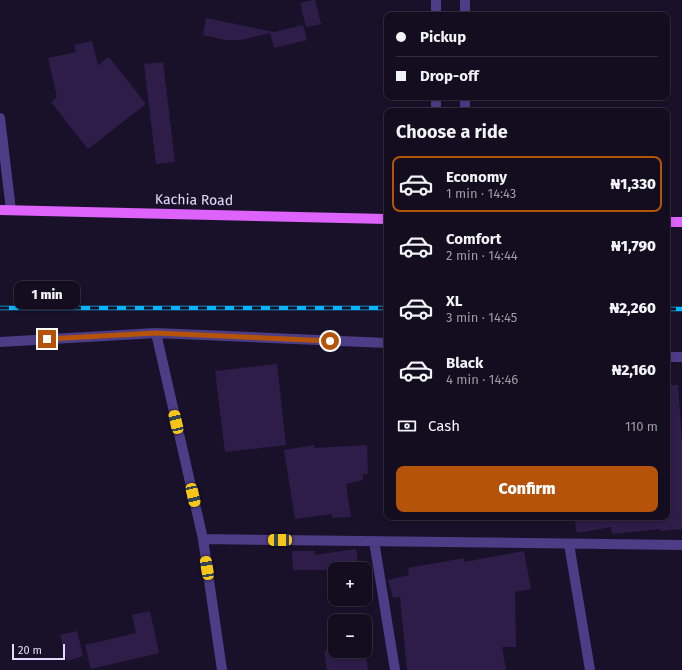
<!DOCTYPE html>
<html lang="en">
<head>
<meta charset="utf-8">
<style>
	:root { --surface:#130d1f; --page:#201b2c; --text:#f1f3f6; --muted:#9d9ca4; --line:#322d3d; --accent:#b45309 }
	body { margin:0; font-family:"Fira Sans",sans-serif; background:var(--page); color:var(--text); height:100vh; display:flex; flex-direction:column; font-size:15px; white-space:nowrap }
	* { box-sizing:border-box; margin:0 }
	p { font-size:13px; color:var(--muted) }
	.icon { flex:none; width:22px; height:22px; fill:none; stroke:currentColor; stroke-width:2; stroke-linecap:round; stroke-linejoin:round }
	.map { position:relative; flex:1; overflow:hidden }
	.panel { position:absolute; left:384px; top:108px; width:286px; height:412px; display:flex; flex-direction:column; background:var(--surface); border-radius:8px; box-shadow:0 2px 6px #0003,0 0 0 1px var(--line) }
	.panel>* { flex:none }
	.banner { position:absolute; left:384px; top:12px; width:286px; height:88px; border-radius:8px; box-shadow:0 2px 6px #0003,0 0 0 1px var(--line); display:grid; align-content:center; height:88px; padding:0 12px; background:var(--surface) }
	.tools { position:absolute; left:328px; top:562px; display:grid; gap:8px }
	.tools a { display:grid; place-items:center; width:44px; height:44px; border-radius:8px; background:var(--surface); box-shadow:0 2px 6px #0003,0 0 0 1px var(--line); font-size:20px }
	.scale { position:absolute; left:12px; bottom:10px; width:53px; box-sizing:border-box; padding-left:4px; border:2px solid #e4d9fe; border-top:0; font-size:11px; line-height:14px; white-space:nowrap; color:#e4d9fe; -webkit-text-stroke:3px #191129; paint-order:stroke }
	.end { position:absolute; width:18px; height:18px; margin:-9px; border:5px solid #b45309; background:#fff; box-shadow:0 0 0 2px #fff }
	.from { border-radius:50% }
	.bubble { position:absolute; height:28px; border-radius:8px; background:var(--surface); box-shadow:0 2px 6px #0003,0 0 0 1px var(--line); font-size:13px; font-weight:800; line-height:28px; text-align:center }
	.car { position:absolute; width:12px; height:24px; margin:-12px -6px; border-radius:5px; box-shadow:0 0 3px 1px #0007; background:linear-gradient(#f5c518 24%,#345 0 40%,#f5c518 0 76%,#345 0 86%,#f5c518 0) }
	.banner b { display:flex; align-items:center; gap:14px; height:38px; font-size:15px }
	.banner b+b { border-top:1px solid var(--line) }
	.banner i { width:10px; height:10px; background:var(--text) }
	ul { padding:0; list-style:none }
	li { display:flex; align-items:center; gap:12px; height:56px; margin:0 8px 6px; padding:0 4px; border:2px solid transparent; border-radius:8px }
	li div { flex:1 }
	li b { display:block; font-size:15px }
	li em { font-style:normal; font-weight:800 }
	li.selected { border-color:var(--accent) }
	li>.icon { width:36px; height:36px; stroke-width:1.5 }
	h2 { padding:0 12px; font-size:18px; line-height:48px }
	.pay { display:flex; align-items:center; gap:10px; height:44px; padding:0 12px; font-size:15px }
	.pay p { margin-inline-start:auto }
	.button { display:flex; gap:8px; margin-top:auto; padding:8px 12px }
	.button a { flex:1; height:46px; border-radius:8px; background:var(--accent); color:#fff; font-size:16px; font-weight:800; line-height:46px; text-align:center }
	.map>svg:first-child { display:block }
	.building { fill:#2e1d49 }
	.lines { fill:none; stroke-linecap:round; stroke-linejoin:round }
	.minor { stroke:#4d3d87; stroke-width:10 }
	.major { stroke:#de62fc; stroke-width:10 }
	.rail-casing { stroke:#08b7fb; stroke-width:4.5 }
	.rail { stroke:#191129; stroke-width:3; stroke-dasharray:9; stroke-linecap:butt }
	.route { stroke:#b45309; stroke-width:5 }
	.labels { text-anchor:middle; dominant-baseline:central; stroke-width:3; stroke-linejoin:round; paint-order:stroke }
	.street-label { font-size:14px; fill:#e4d9fe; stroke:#191129 }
</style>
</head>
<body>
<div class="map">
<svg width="682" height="670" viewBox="0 0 682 670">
	<rect width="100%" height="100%" fill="#191129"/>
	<path class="building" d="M 313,0 L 315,0 L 321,24 L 306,27 L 300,3 Z
		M 206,18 L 274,32 L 303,25 L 307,40 L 274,48 L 270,33 L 241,40 L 225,40 L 203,35 Z
		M 92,41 L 98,65 L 109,57 L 146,104 L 88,149 L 51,102 L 57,97 L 48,58 L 76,52 L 74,45 Z
		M 163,62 L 175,162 L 156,164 L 144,64 Z
		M 277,364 L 286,445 L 225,452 L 215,371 Z
		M 667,385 L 678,385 L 682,440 L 682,529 L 660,531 L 660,529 L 612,534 L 611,527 L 577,533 L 574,517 L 667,517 Z
		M 314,445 L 314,448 L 367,445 L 368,474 L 363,474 L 363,480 L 346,484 L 351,517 L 332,518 L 332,514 L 295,519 L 284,450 Z
		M 356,549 L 359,569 L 335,569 L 335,570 L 293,570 L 292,551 L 315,551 L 315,555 Z
		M 524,551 L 531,589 L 515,592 L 516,647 L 502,647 L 506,670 L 407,670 L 400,597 L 393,598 L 388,580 L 409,575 L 408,568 L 464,558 L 464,562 Z
		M 150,611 L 159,653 L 91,669 L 85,645 L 136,633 L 132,615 Z
		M 77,631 L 83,656 L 67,661 L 60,635 Z
		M 324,651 L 365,651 L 368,670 L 327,670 Z"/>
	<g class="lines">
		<path class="minor" d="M 436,15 L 436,0
			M 465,15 L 465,0
			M 436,111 L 436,97
			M 465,111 L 465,97
			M 0,118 L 11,210
			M 156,333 L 203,539 L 222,670
			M 0,342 L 156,333 L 387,343
			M 667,357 L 682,357
			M 203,539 L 682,545
			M 374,541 L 395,670
			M 569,544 L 590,670"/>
		<path class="major" d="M 0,210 L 387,219
			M 667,222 L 682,222"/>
		<g class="rail-casing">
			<path id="rail" d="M 0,308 L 387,308
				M 667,309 L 682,309"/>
		</g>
		<use href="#rail" class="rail"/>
	</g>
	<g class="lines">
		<path class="route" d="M 47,339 L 156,333 L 330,341"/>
	</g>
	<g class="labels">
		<g class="street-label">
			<text transform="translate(194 200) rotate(1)">Kachia Road</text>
		</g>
	</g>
</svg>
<div class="tools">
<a>+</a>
<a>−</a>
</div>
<div class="scale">20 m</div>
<i class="end from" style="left:330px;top:341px"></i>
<i class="end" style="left:47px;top:339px"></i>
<div class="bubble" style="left:14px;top:281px;width:66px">1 min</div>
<i class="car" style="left:176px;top:422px;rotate:347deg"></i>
<i class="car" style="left:193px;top:495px;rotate:167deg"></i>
<i class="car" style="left:280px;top:540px;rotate:270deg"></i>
<i class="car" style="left:207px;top:568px;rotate:351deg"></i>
<div class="banner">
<b><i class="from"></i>Pickup</b>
<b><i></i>Drop-off</b>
</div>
<section class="panel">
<h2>Choose a ride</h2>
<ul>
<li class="selected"><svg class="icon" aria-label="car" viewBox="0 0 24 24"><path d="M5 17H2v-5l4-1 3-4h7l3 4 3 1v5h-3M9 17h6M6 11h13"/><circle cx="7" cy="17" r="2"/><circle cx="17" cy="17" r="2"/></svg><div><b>Economy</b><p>1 min · 14:43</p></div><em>₦1,330</em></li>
<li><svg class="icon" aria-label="car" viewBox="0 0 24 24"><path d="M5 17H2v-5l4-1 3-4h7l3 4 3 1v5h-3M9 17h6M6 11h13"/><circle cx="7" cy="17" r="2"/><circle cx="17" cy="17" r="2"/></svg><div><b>Comfort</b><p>2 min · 14:44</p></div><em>₦1,790</em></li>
<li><svg class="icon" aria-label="car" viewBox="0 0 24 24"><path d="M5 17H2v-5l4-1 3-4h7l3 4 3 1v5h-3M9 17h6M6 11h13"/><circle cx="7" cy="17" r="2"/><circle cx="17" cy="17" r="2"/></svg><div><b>XL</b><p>3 min · 14:45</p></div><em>₦2,260</em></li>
<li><svg class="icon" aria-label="car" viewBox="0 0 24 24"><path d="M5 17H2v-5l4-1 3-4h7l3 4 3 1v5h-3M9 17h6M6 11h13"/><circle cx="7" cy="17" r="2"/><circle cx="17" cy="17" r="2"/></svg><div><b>Black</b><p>4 min · 14:46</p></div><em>₦2,160</em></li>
</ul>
<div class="pay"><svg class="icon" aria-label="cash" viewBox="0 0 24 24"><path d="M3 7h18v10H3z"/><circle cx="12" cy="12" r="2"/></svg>Cash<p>110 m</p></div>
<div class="button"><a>Confirm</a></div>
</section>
</div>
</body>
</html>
